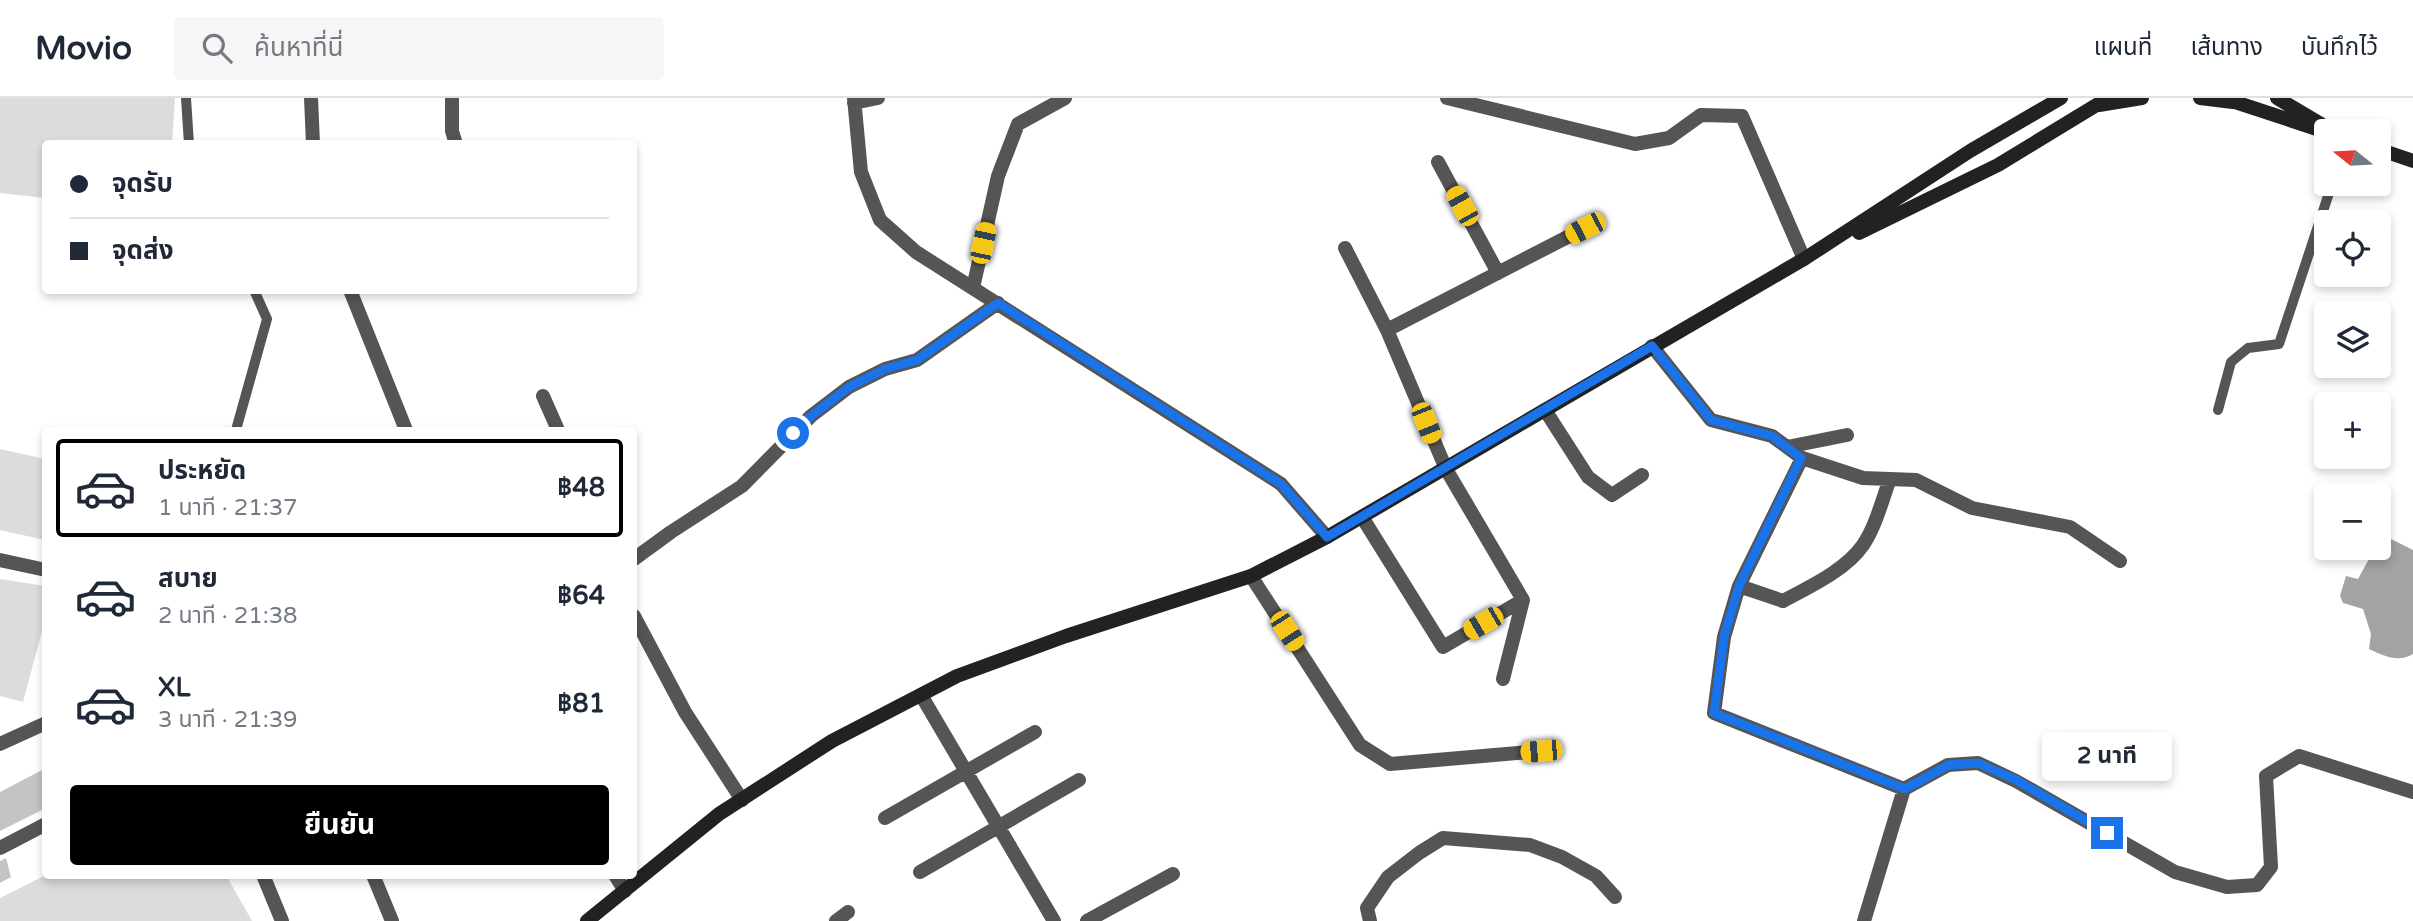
<!DOCTYPE html>
<html lang="th">
<head>
<meta charset="utf-8">
<style>
	:root { --surface:#fff; --page:#f6f6f7; --text:#1f2937; --muted:#747a83; --line:#e0e1e3; --accent:#000 }
	body { margin:0; font-family:"Varela Round","Noto Sans Thai",sans-serif; background:var(--page); color:var(--text); height:100vh; display:flex; flex-direction:column; font-size:26px; white-space:nowrap }
	* { box-sizing:border-box; margin:0 }
	p { font-size:23px; color:var(--muted) }
	.icon { flex:none; width:38px; height:38px; fill:none; stroke:currentColor; stroke-width:2; stroke-linecap:round; stroke-linejoin:round }
	.map { position:relative; flex:1; overflow:hidden }
	.details { position:absolute; left:42px; top:329px; width:595px; height:452px; display:flex; flex-direction:column; background:var(--surface); border-radius:7px; box-shadow:0 4px 10px #0003 }
	.details>* { flex:none }
	.hud { position:absolute; left:42px; top:42px; width:595px; height:154px; border-radius:7px; box-shadow:0 4px 10px #0003; display:grid; align-content:center; height:154px; padding:0 28px; background:var(--surface) }
	.needle { width:46px; rotate:288deg }
	.controls { position:absolute; left:2314px; top:21px; display:grid; gap:14px }
	.controls a { display:grid; place-items:center; width:77px; height:77px; border-radius:7px; background:var(--surface); box-shadow:0 4px 10px #0003; font-size:35px }
	.end { position:absolute; width:32px; height:32px; margin:-16px; border:9px solid #1a73e8; background:#fff; box-shadow:0 0 0 4px #fff }
	.from { border-radius:50% }
	.bubble { position:absolute; height:49px; border-radius:7px; background:var(--surface); box-shadow:0 4px 10px #0003; font-size:23px; font-weight:700; line-height:49px; text-align:center }
	.car { position:absolute; width:21px; height:42px; margin:-21px -10px; border-radius:9px; box-shadow:0 0 5px 2px #0007; background:linear-gradient(#f5c518 24%,#345 0 40%,#f5c518 0 76%,#345 0 86%,#f5c518 0) }
	.hud b { display:flex; align-items:center; gap:24px; height:66px; font-size:26px }
	.hud b+b { border-top:2px solid var(--line) }
	.hud i { width:18px; height:18px; background:var(--text) }
	ul { padding:12px 0 0; list-style:none }
	li { display:flex; align-items:center; gap:21px; height:98px; margin:0 14px 10px; padding:0 14px; border:4px solid transparent; border-radius:7px }
	li div { flex:1 }
	li b { display:block; font-size:26px }
	li em { font-style:normal; font-weight:700 }
	li.on { border-color:var(--accent) }
	li>.icon { width:63px; height:63px; stroke-width:1.5 }
	.cta { display:flex; gap:14px; margin-top:auto; padding:14px 28px }
	.cta a { flex:1; height:80px; border-radius:7px; background:var(--accent); color:#fff; font-size:28px; font-weight:700; line-height:80px; text-align:center }
	header { display:flex; align-items:center; gap:42px; box-sizing:border-box; height:98px; padding:0 35px; background:var(--surface); border-bottom:2px solid var(--line) }
	header strong { font-size:33px }
	nav { display:flex; gap:38px; margin-inline-start:auto; font-size:24px }
	.search { width:490px; height:63px; background:var(--page); display:flex; align-items:center; gap:18px; box-sizing:border-box; padding:0 24px; border-radius:7px; color:var(--muted); font-size:26px }
	.map>svg:first-child { display:block }
	.green { fill:#dcdcdc }
	.water { fill:#a3a3a3 }
	.building { fill:#c4c4c4 }
	.lines { fill:none; stroke-linecap:round; stroke-linejoin:round }
	.service { stroke:#555; stroke-width:10 }
	.minor { stroke:#555; stroke-width:14 }
	.secondary { stroke:#222; stroke-width:14 }
	.route { stroke:#1a73e8; stroke-width:9 }
</style>
</head>
<body>
<header>
<strong>Movio</strong>
<div class="search"><svg class="icon" aria-label="search" viewBox="0 0 24 24"><circle cx="10" cy="10" r="6"/><path d="M15 15l6 6"/></svg>ค้นหาที่นี่</div>
<nav><a>แผนที่</a><a>เส้นทาง</a><a>บันทึกไว้</a></nav>
</header>
<div class="map">
<svg width="2413" height="823" viewBox="0 0 2413 823">
	<rect width="100%" height="100%" fill="#fff"/>
	<path class="green" d="M 0,0 L 175,0 L 172,45 L 46,46 L 45,100 L 0,95 Z
		M 0,351 L 45,361 L 45,442 L 0,432 Z
		M 0,481 L 45,488 L 45,522 L 23,604 L 0,598 Z
		M 46,777 L 226,777 L 252,823 L 0,823 L 0,800 Z"/>
	<path class="water" d="M 2389,440 L 2413,452 L 2413,556 C 2398,565 2384,558 2369,551 L 2371,536 L 2363,511 L 2343,505 L 2340,498 L 2346,478 L 2358,481 L 2375,450 L 2378,450 L 2378,444 Z"/>
	<path class="building" d="M 46,670 L 46,710 L 0,733 L 0,694 Z
		M 6,760 L 11,779 L 0,785 L 0,763 Z"/>
	<g class="lines">
		<path class="service" d="M 186,0 L 189,46
			M 2218,312 L 2231,264 L 2248,250 L 2279,246 L 2332,86
			M 236,332 L 267,221 L 254,192"/>
		<path class="minor" d="M 311,0 L 313,46
			M 452,0 L 452,33 L 456,46
			M 854,0 L 861,74 L 880,122 L 916,154 L 1281,386 L 1327,439
			M 1447,0 L 1635,46 L 1669,40 L 1701,17 L 1742,18 L 1804,161
			M 854,5 L 878,0
			M 1438,64 L 1498,175
			M 1345,150 L 1387,232 L 1446,371 L 1523,502 L 1443,549 L 1362,419
			M 973,190 L 998,78 L 1018,26 L 1065,0
			M 350,192 L 406,332
			M 1387,232 L 1585,130
			M 1652,248 L 1711,322 L 1772,338 L 1802,360 L 1739,488 L 1724,539 L 1714,615 L 1904,691 L 1948,667 L 1978,665 L 2016,683 L 2175,774 L 2227,789 L 2257,787 L 2271,769 L 2266,678 L 2299,658 L 2413,694
			M 543,298 L 558,332
			M 1545,312 L 1588,379 L 1612,397 L 1642,377
			M 1787,349 L 1847,337
			M 1802,360 L 1863,380 L 1916,382 L 1972,410 L 2070,429 L 2120,463
			M 634,461 L 671,434 L 742,388 L 811,318 L 849,289 L 885,271 L 917,262 L 998,205
			M 0,462 L 46,472
			M 1251,478 L 1360,647 L 1390,666 L 1541,653
			M 1739,488 L 1783,503 C 1809,489 1846,472 1863,447 C 1876,428 1882,402 1890,381
			M 634,518 L 685,614 L 742,702
			M 1503,581 L 1523,502
			M 921,597 L 1054,823
			M 0,646 L 46,625
			M 885,720 L 1035,634
			M 0,750 L 46,726
			M 920,774 L 1079,682
			M 263,777 L 282,823
			M 373,777 L 392,823
			M 615,777 L 625,793
			M 836,823 L 848,814
			M 1087,823 L 1173,776
			M 1370,823 L 1367,810 L 1388,779 L 1419,755 L 1443,740 L 1530,747 L 1562,759 L 1596,778 L 1615,799
			M 1864,823 L 1904,691"/>
		<path class="secondary" d="M 2200,0 L 2233,4
			M 2223,0 L 2326,34
			M 2277,0 L 2321,26
			M 2099,7 L 2142,0
			M 2378,51 L 2413,63
			M 1859,135 L 1998,67 L 2108,0
			M 587,823 L 719,716 L 832,643 L 957,578 L 1066,538 L 1251,478 L 1327,439 L 1804,161 L 1970,53 L 2061,0"/>
	</g>
	<g class="lines">
		<path class="route" d="M 793,335 L 811,318 L 849,289 L 885,271 L 917,262 L 998,205 L 1281,386 L 1327,439 L 1652,248 L 1711,322 L 1772,338 L 1801,360 L 1739,488 L 1724,539 L 1714,615 L 1905,691 L 1948,667 L 1978,665 L 2016,682 L 2107,735"/>
	</g>
</svg>
<div class="controls">
<a><svg class="needle" viewBox="-14 -14 28 28"><path d="M0-13l5 13h-10z" fill="#e53935"/><path d="M0 13l5-13h-10z" fill="#747a83"/></svg></a>
<a><svg class="icon" aria-label="locate" viewBox="0 0 24 24"><circle cx="12" cy="12" r="6"/><path d="M12 2v4M12 18v4M2 12h4M18 12h4"/></svg></a>
<a><svg class="icon" aria-label="layers" viewBox="0 0 24 24"><path d="M12 4l9 5-9 5-9-5zM3 14l9 5 9-5"/></svg></a>
<a>+</a>
<a>−</a>
</div>
<i class="end from" style="left:793px;top:335px"></i>
<i class="end" style="left:2107px;top:735px"></i>
<div class="bubble" style="left:2042px;top:634px;width:130px">2 นาที</div>
<i class="car" style="left:1462px;top:108px;rotate:331deg"></i>
<i class="car" style="left:1585px;top:130px;rotate:243deg"></i>
<i class="car" style="left:983px;top:145px;rotate:12deg"></i>
<i class="car" style="left:1426px;top:325px;rotate:158deg"></i>
<i class="car" style="left:1483px;top:525px;rotate:240deg"></i>
<i class="car" style="left:1287px;top:533px;rotate:147deg"></i>
<i class="car" style="left:1541px;top:653px;rotate:265deg"></i>
<div class="hud">
<b><i class="from"></i>จุดรับ</b>
<b><i></i>จุดส่ง</b>
</div>
<section class="details">
<ul>
<li class="on"><svg class="icon" aria-label="car" viewBox="0 0 24 24"><path d="M5 17H2v-5l4-1 3-4h7l3 4 3 1v5h-3M9 17h6M6 11h13"/><circle cx="7" cy="17" r="2"/><circle cx="17" cy="17" r="2"/></svg><div><b>ประหยัด</b><p>1 นาที · 21:37</p></div><em>฿48</em></li>
<li><svg class="icon" aria-label="car" viewBox="0 0 24 24"><path d="M5 17H2v-5l4-1 3-4h7l3 4 3 1v5h-3M9 17h6M6 11h13"/><circle cx="7" cy="17" r="2"/><circle cx="17" cy="17" r="2"/></svg><div><b>สบาย</b><p>2 นาที · 21:38</p></div><em>฿64</em></li>
<li><svg class="icon" aria-label="car" viewBox="0 0 24 24"><path d="M5 17H2v-5l4-1 3-4h7l3 4 3 1v5h-3M9 17h6M6 11h13"/><circle cx="7" cy="17" r="2"/><circle cx="17" cy="17" r="2"/></svg><div><b>XL</b><p>3 นาที · 21:39</p></div><em>฿81</em></li>
</ul>
<div class="cta"><a>ยืนยัน</a></div>
</section>
</div>
</body>
</html>
